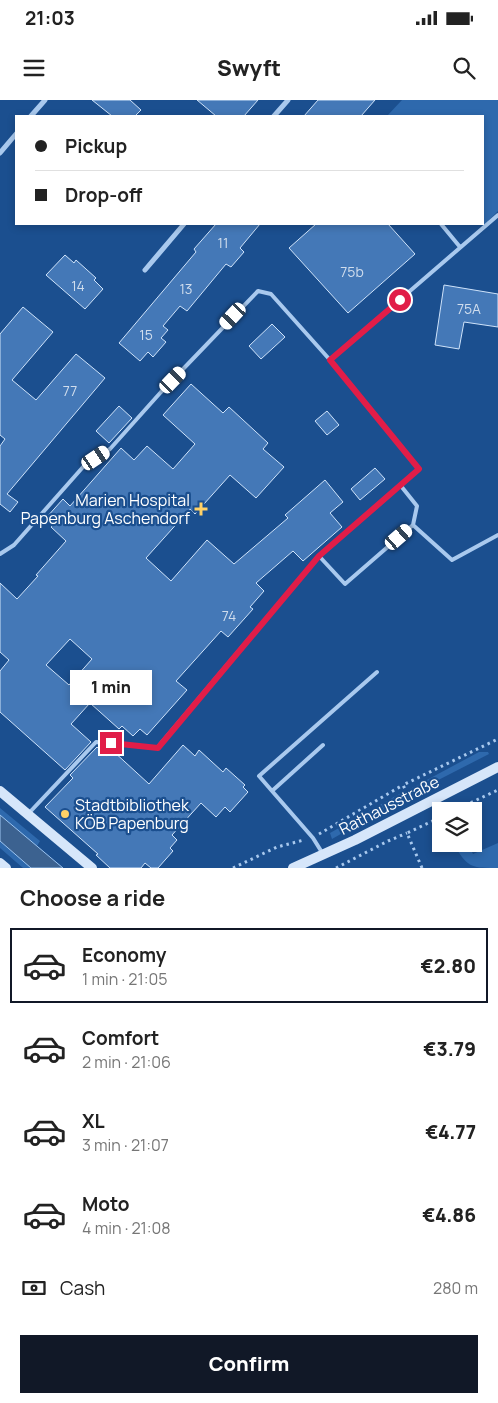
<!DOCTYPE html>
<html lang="en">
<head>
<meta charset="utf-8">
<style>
	:root { --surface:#fff; --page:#f2f2f2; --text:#222; --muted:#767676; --line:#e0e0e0; --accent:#111827 }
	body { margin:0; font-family:Manrope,sans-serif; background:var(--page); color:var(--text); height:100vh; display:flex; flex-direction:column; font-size:19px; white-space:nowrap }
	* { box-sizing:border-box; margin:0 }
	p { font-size:16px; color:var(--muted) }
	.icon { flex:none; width:28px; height:28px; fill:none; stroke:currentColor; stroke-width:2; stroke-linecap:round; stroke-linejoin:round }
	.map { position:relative; height:768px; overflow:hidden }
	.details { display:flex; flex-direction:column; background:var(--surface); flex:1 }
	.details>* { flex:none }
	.top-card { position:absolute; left:15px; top:15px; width:469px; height:110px; border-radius:0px; box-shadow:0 2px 8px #0003; display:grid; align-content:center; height:110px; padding:0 20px; background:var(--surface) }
	.buttons { position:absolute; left:432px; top:702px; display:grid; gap:10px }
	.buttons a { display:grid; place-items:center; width:50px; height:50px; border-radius:0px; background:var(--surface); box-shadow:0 2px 8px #0003; font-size:25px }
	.end { position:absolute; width:22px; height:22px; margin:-11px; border:6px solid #e11d48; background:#fff; box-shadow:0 0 0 2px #fff }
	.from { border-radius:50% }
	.bubble { position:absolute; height:35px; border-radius:0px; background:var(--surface); box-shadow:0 2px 8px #0003; font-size:16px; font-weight:800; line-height:35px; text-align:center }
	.car { position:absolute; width:15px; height:30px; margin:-15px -8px; border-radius:6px; box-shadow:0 0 4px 1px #0007; background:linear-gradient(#fff 24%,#345 0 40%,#fff 0 76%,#345 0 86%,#fff 0) }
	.top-card b { display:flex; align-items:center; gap:18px; height:48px; font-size:19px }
	.top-card b+b { border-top:1px solid var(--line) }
	.top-card i { width:12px; height:12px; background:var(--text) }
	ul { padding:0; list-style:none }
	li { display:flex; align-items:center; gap:15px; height:75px; margin:0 10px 8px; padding:0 10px; border:2px solid transparent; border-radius:0px }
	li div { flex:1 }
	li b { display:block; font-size:19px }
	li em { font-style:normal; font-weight:800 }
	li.current { border-color:var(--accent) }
	li>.icon { width:45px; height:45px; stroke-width:1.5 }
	h2 { padding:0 20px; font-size:22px; line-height:60px }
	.pay { display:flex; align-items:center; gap:12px; height:55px; padding:0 20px; font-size:19px }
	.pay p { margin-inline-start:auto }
	.primary-button { display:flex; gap:10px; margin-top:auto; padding:10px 20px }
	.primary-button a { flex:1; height:58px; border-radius:0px; background:var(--accent); color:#fff; font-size:20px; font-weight:800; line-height:58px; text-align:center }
	.status { display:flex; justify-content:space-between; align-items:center; height:35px; padding:0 25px; background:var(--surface); direction:ltr }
	.status svg { height:14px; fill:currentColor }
	header { display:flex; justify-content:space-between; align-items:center; height:65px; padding:0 20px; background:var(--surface); font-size:22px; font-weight:800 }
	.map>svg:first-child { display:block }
	.green { fill:#2e69ad }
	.water { fill:#3c6290; stroke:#9cc4f0 }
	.building { fill:#4478b7; stroke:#cfe3fa; fill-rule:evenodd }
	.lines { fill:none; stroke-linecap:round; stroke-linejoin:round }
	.path { stroke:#a9c9ee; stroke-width:3; stroke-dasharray:2.5 4; stroke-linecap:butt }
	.lane { stroke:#a9c9ee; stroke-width:4 }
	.street { stroke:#a9c9ee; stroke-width:5 }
	.secondary { stroke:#d6e6fa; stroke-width:10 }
	.route { stroke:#e11d48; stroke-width:6 }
	.poi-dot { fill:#ffd166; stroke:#1b4f8f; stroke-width:2 }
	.labels { text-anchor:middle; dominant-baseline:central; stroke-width:4.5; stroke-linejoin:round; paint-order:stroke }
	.number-label { font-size:14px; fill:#d0dded }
	.poi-label { font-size:16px; fill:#fff; stroke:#1b4f8f; text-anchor:end }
	.street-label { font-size:16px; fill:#fff; stroke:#1b4f8f }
</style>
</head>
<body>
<div class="status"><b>21:03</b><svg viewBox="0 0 49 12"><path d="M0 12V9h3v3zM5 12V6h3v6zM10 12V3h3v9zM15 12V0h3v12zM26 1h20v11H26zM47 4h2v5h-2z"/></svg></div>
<header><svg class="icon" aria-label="menu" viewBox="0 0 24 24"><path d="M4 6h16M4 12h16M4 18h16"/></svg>Swyft<svg class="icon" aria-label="search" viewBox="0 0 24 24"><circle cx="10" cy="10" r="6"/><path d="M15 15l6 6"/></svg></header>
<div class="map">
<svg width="498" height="768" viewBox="0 0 498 768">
	<rect width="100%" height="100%" fill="#1b4f8f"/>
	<path class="green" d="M 402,0 L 498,0 L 498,111 L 484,125 L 482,16 L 387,16 Z
		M 479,652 L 488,652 L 489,654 L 411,694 L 410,689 Z
		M 401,693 L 404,698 L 332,739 L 330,733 Z
		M 0,708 L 40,741 L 37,746 L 63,768 L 23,768 L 0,748 Z
		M 498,743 L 498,768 C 473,768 468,768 456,748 L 468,744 L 473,754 Z"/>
	<path class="water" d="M 0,715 L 63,768 L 31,768 L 0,741 Z"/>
	<path class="building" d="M 92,0 L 130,0 L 141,10 L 135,16 L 112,16 Z
		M 197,0 L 258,0 L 244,16 L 216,16 Z
		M 318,0 L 375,0 L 361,16 L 304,16 Z
		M 216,124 L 260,124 L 240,148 L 244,152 L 231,167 L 226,164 L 187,211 L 180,206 L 163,226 L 168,230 L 161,238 L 166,242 L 153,257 L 148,252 L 140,261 L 119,243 L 196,152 L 194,149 Z
		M 316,124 L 388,124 L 415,154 L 348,213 L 289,148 Z
		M 65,155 L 74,163 L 76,160 L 96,178 L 94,180 L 103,189 L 85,209 L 46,175 Z
		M 444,185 L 498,194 L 498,227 L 464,222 L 459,249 L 435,245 Z
		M 23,207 L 53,232 L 12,280 L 36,300 L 76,254 L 105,278 L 7,394 L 18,402 L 10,412 L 0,404 L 0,346 L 5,339 L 0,335 L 0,234 Z
		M 272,224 L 285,237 L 261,259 L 249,246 Z
		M 191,284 L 223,313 L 229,307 L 268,343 L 263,349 L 284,367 L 256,398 L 230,375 L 195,414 L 190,409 L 146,458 L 171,481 L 207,440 L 234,464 L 288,418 L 285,415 L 325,380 L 343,402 L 330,413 L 342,427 L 303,461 L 293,451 L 256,483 L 264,491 L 250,507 L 253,509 L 228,537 L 221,531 L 176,581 L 187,590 L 147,635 L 140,629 L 133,636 L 122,626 L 119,629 L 90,603 L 71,624 L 91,642 L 65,670 L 0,612 L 0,571 L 9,560 L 0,552 L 0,483 L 17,499 L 38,476 L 36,475 L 66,441 L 51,427 L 53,425 L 46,418 L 63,399 L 70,406 L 121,348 L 134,360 L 147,346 L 173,369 L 195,344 L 163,315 ZM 70,539 L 92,559 L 69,585 L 46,565 Z
		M 119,306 L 132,318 L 109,343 L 96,331 Z
		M 327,311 L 339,325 L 327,335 L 315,321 Z
		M 375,368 L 385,379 L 360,400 L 351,389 Z
		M 183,645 L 195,656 L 199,650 L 223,672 L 226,668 L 245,685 L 243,687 L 248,692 L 230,712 L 225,707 L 216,717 L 201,703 L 172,735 L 177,740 L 170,748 L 173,751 L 158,768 L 151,768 L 145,763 L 141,768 L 110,768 L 96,755 L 98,754 L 45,707 L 73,678 L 70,675 L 97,647 L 107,656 L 112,650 L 149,684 Z"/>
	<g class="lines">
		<path class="path" d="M 410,700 L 403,685 L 498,639
			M 453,711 L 498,690
			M 319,734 L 403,685
			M 233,768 L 277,747 L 304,740
			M 336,768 L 388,741 L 407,733
			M 422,768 L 407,733 L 441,717"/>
		<path class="lane" d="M 441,124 L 460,147
			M 413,425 L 452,460 L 498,435
			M 0,454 L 14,445 L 83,367 L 110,349 L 161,292 L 258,191 L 271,194 L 330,260
			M 319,456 L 345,484 L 413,425 L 417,406 L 401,386
			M 323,645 L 272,691 L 313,738 L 323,754
			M 272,691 L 259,676 L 377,572
			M 29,713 L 96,642 L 157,648 L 319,456 L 419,369 L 330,260 L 498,115"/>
		<path class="street" d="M 31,16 L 45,0
			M 274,16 L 288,0
			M 0,53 L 16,34
			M 145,170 L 184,124"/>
		<path class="secondary" d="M 0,691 L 92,768
			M 0,763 L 6,768
			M 293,768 L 355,740 L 498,667"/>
	</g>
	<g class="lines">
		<path class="route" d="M 111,643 L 158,648 L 319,456 L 419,369 L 330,260 L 400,200"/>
	</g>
	<g class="poi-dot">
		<path d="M198.5 401.5h5v5h5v5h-5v5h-5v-5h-5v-5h5z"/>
		<circle cx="65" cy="714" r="5"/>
	</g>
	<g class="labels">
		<g class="number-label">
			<text x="223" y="142">11</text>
			<text x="352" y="171">75b</text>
			<text x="78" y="185">14</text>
			<text x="186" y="188">13</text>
			<text x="469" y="208">75A</text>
			<text x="146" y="234">15</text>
			<text x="70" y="290">77</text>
			<text x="229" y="515">74</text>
		</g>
		<g class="poi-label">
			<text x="190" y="400">Marien Hospital<tspan x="190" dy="18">Papenburg Aschendorf</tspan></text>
			<text x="75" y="705" text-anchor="start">Stadtbibliothek<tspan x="75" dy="18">KÖB Papenburg</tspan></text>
		</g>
		<g class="street-label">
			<text transform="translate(389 705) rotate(-27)">Rathausstraße</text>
		</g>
	</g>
</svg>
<div class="buttons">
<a><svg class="icon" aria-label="layers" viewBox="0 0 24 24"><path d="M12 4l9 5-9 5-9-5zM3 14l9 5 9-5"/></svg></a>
</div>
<i class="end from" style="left:400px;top:200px"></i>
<i class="end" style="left:111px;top:643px"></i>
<div class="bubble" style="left:70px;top:570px;width:82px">1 min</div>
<i class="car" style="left:233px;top:216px;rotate:223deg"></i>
<i class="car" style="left:173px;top:280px;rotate:44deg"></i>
<i class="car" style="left:96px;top:358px;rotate:56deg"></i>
<i class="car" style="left:399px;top:437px;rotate:49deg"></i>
<div class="top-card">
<b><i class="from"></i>Pickup</b>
<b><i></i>Drop-off</b>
</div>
</div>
<section class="details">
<h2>Choose a ride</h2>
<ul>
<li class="current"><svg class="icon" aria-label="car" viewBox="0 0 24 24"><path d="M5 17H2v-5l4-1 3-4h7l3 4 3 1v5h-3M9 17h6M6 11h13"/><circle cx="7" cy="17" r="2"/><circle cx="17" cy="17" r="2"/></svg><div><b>Economy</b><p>1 min · 21:05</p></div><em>€2.80</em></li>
<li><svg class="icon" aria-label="car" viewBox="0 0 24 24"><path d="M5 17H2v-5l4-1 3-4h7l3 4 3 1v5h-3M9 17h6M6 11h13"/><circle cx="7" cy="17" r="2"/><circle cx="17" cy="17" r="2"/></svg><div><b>Comfort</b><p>2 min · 21:06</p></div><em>€3.79</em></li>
<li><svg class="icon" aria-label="car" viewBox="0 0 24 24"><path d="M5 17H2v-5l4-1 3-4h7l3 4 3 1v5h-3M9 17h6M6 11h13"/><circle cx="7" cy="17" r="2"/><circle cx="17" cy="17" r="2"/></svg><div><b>XL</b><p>3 min · 21:07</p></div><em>€4.77</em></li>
<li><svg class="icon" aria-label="car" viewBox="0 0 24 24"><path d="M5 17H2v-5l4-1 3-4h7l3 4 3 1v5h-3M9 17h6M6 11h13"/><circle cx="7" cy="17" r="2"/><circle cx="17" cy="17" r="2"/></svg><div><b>Moto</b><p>4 min · 21:08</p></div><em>€4.86</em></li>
</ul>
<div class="pay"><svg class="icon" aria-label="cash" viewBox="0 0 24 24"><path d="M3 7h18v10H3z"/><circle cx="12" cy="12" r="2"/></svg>Cash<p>280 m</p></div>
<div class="primary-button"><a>Confirm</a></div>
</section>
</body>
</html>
